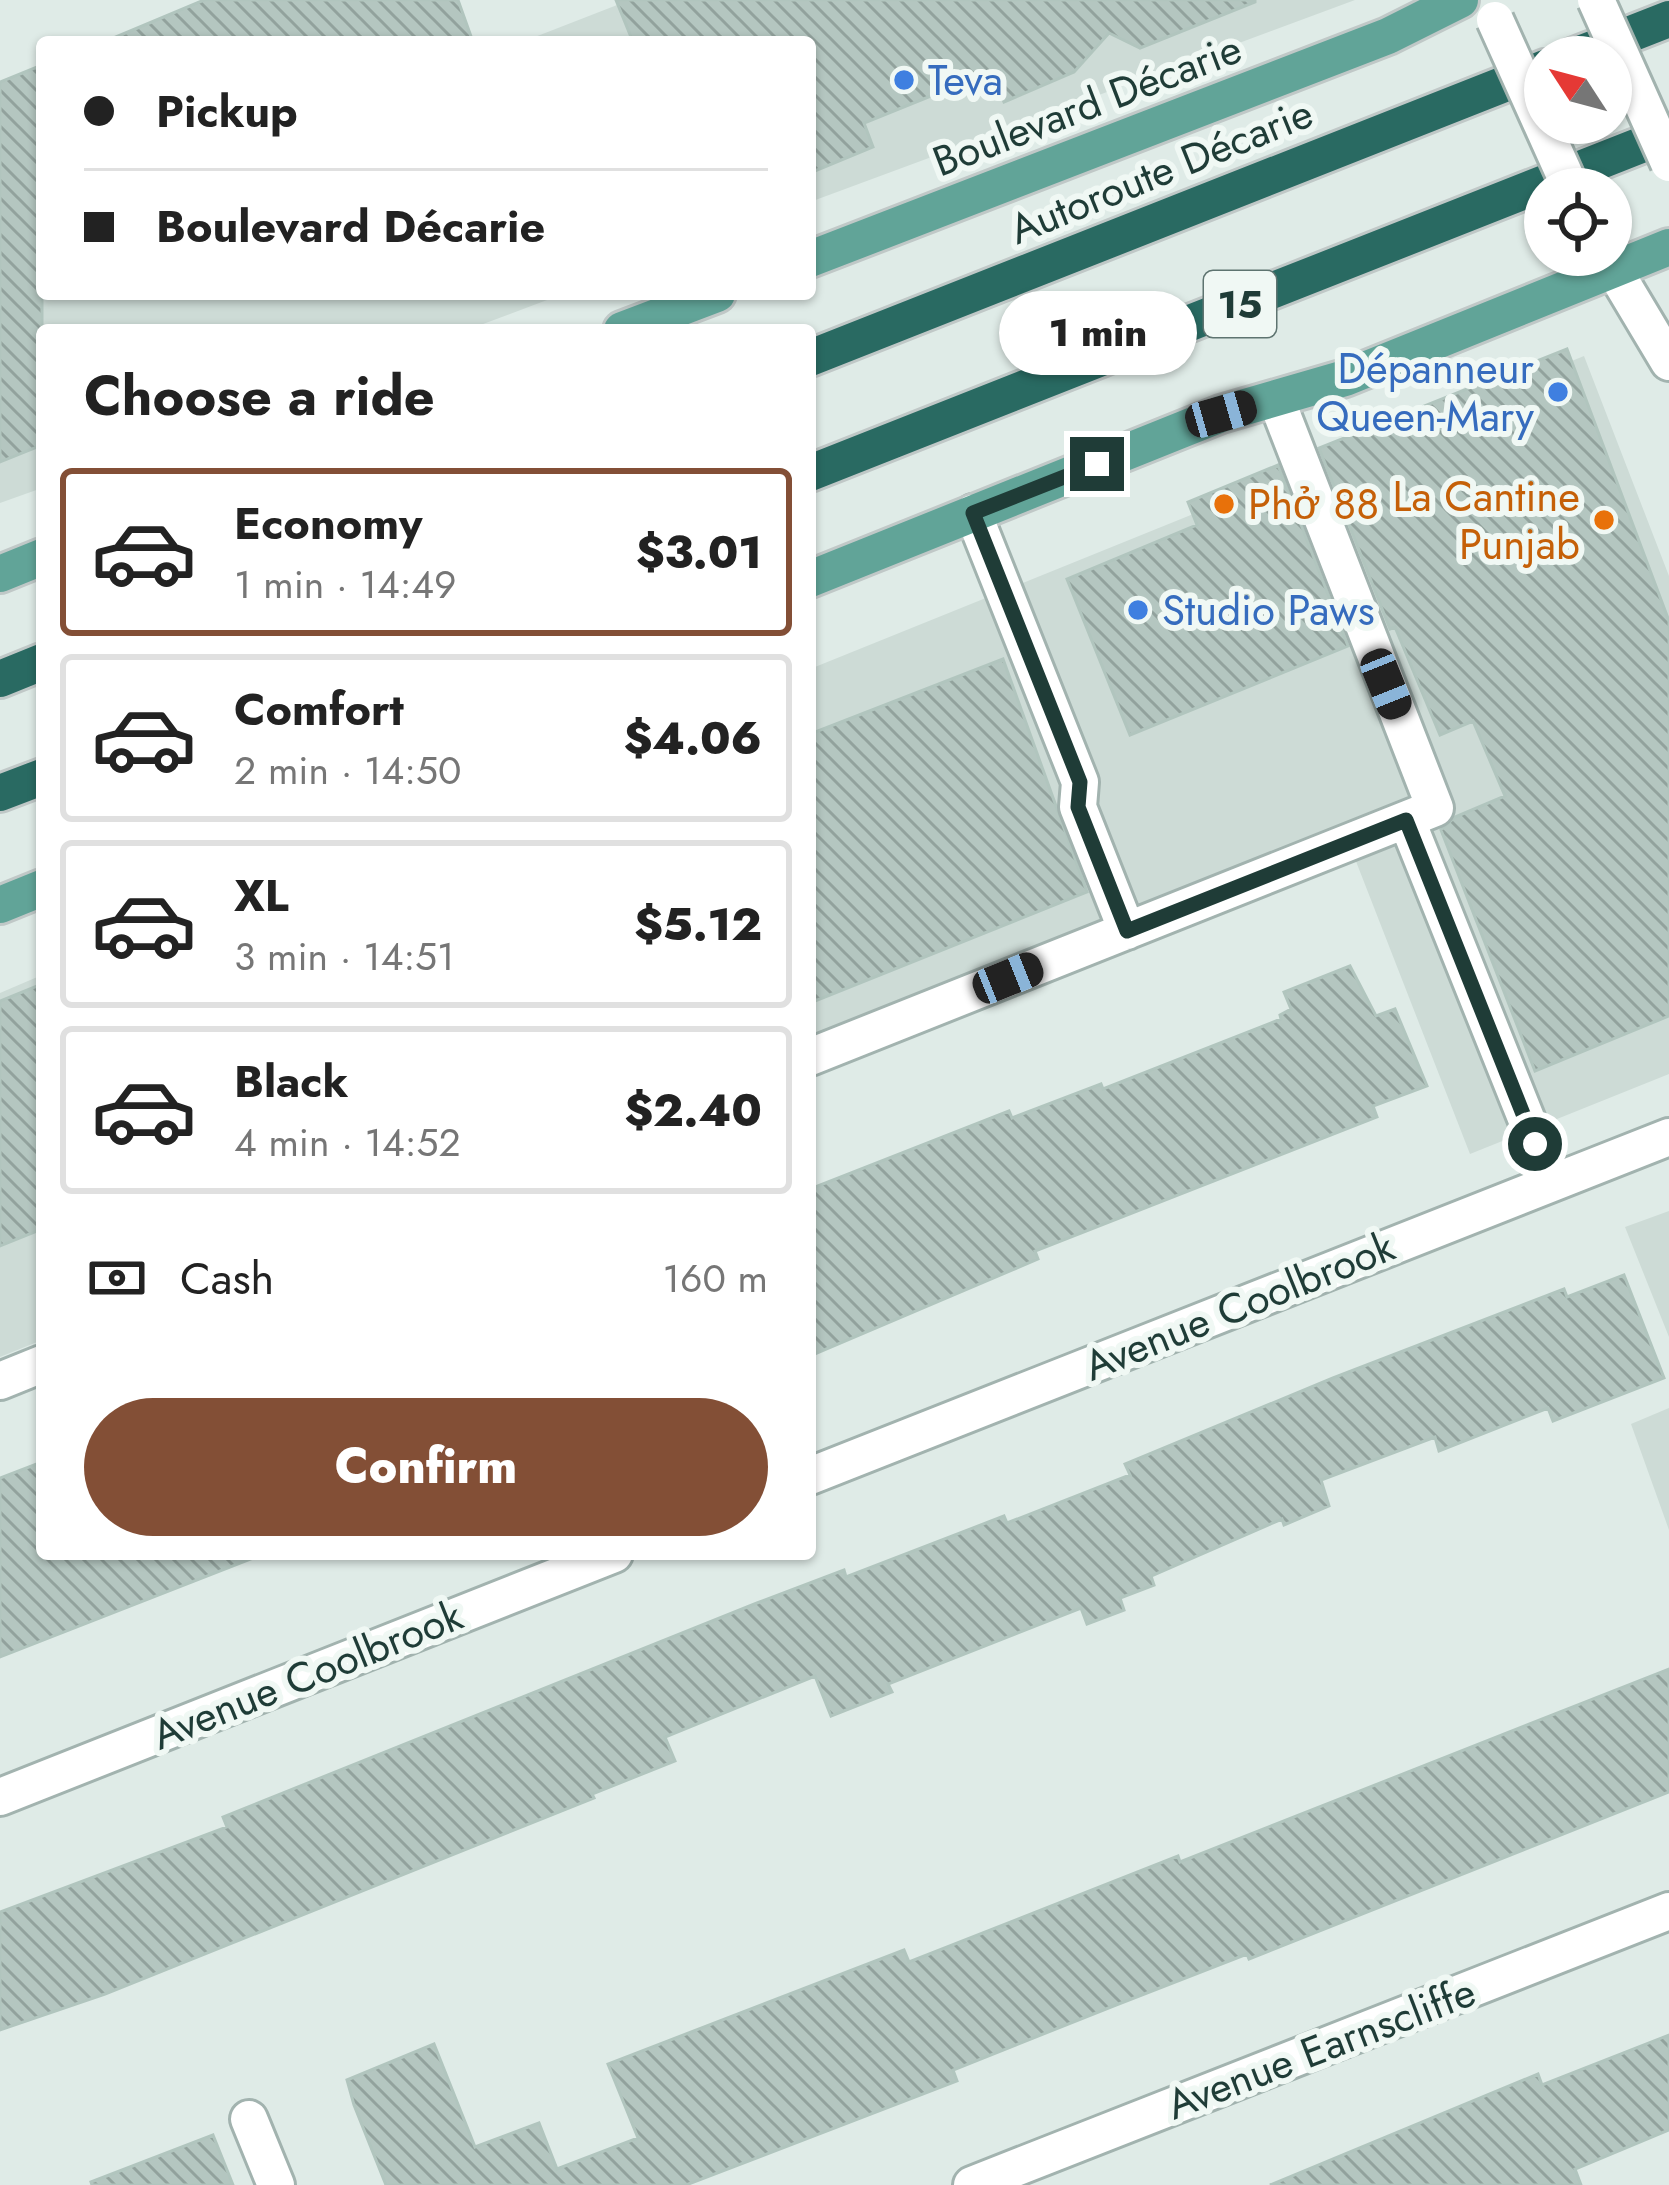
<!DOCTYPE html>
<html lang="en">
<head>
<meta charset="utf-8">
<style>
	:root { --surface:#fff; --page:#f2f2f2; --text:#222; --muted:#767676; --line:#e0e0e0; --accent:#834f36 }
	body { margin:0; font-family:Jost,sans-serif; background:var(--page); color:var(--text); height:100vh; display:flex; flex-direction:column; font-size:45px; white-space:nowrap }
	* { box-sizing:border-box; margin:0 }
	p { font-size:39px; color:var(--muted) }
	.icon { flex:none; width:66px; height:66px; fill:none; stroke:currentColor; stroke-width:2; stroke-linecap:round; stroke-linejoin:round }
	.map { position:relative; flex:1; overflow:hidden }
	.side { position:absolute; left:36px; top:324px; width:780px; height:1236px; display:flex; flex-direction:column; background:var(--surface); border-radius:12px; box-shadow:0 3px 9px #0004 }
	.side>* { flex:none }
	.hud { position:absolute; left:36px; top:36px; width:780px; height:264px; border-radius:12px; box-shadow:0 3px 9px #0004; display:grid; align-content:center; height:264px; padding:0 48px; background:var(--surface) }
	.needle { width:78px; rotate:306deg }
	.tools { position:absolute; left:1524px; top:36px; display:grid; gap:24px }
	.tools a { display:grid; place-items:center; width:108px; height:108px; border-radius:50%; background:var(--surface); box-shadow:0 3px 9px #0004; font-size:60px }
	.end { position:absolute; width:54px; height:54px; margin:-27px; border:15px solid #1f3c37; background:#fff; box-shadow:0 0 0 6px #fff }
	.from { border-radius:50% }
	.bubble { position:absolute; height:84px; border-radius:42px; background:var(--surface); box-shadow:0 3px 9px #0004; font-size:39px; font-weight:800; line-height:84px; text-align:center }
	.car { position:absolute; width:36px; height:72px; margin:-36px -18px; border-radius:15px; box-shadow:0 0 9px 3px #0007; background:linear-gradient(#222 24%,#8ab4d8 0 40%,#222 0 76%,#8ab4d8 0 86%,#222 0) }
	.hud b { display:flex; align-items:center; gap:42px; height:114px; font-size:45px }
	.hud b+b { border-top:3px solid var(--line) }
	.hud i { width:30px; height:30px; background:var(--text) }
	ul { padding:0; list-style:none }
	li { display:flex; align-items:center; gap:36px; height:168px; margin:0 24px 18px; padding:0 24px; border:6px solid var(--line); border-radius:12px }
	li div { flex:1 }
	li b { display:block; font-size:45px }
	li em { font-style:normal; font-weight:800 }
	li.selected { border-color:var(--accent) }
	li>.icon { width:108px; height:108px; stroke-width:1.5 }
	h2 { padding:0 48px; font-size:54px; line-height:144px }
	.pay { display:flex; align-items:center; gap:30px; height:132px; padding:0 48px; font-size:45px }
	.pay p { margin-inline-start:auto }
	.action { display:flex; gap:24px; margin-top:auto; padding:24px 48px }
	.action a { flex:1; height:138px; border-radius:72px; background:var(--accent); color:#fff; font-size:48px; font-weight:800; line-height:138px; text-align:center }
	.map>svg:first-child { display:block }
	.built { fill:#cddbd6 }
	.building { fill:url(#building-back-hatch); stroke:#b1c5be; stroke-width:3 }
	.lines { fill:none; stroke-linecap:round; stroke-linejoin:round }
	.minor-casing { stroke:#a2b3af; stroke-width:42 }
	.major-casing { stroke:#c0c8c7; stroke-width:42 }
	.highway-casing { stroke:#c0c8c7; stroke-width:42 }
	.minor { stroke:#fff; stroke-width:36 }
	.major { stroke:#61a498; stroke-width:36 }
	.highway { stroke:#296a62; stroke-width:36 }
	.minor-bridge-casing { stroke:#a2b3af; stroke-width:42; stroke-linecap:butt }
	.minor-bridge { stroke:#fff; stroke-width:36 }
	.route { stroke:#1f3c37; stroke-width:15 }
	.shop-dot { fill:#3f7fe0; stroke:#f0f8f4; stroke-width:4.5 }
	.food-dot { fill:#e8710a; stroke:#f0f8f4; stroke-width:4.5 }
	.labels { text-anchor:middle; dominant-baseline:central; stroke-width:12; stroke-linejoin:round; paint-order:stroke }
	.shield { fill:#f0f8f4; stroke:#5e7470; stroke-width:3 }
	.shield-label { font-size:39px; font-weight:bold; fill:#1f3c37 }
	.shop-label { font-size:42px; fill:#366cbe; stroke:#f0f8f4; text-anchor:start }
	.street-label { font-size:42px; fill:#1f3c37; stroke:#f0f8f4 }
	.food-label { font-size:42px; fill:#c56008; stroke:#f0f8f4; text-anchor:end }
</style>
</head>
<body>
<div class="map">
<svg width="1669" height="2185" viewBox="0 0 1669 2185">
	<defs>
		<pattern id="building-back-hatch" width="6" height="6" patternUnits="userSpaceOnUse" patternTransform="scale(3)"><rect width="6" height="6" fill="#b4c6c0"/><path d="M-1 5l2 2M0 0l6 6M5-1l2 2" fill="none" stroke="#92a29d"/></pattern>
	</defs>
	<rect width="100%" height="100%" fill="#dfebe7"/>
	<path class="built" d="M 630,0 L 1355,0 L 810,202 L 810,42 L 522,42 Z
		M 0,246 L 42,294 L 563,294 L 467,330 L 42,330 L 42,488 L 0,503 Z
		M 1584,356 L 1669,576 L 1669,1074 L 1470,1154 L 1343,828 L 810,1038 L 810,669 Z
		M 42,975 L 42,1340 L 0,1357 L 0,993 Z
		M 1669,1211 L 1669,1337 L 1625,1227 Z
		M 1669,1408 L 1669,1530 L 1631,1424 Z"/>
	<path class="building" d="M 204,0 L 458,0 L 473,42 L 104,42 Z
		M 616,0 L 1255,0 L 1255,2 L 1140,48 L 1109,33 L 1074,72 L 1004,102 L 992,74 L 953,87 L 864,123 L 873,147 L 810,173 L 810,42 L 633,42 Z
		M 42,65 L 42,445 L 0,462 L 0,82 Z
		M 1567,349 L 1669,621 L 1669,1016 L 1535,1071 L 1441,830 L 1455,817 L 1505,796 L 1473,721 L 1440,735 L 1395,627 L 1390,629 L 1319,448 Z
		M 1278,465 L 1348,646 L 1130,735 L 1067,579 L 1197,525 L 1188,502 Z
		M 1003,659 L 1087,892 L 810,1003 L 810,734 Z
		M 1350,966 L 1376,1016 L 1395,1009 L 1427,1086 L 1373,1106 L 1377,1117 L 1035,1251 L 1038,1259 L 810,1356 L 810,1189 L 1009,1111 L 1012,1118 L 1101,1084 L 1103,1089 L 1281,1019 L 1280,1015 L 1291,1009 L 1284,992 Z
		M 42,984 L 42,1229 L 0,1246 L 0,1001 Z
		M 1624,1275 L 1664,1378 L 1553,1421 L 1548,1408 L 1439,1451 L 1435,1437 L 1321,1480 L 1329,1506 L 1284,1525 L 1282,1519 L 1151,1576 L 1154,1585 L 1120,1598 L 1124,1610 L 1087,1624 L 1081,1608 L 888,1684 L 892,1692 L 831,1716 L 815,1676 L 665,1737 L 675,1761 L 592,1794 L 594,1798 L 105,1994 L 0,2030 L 0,1912 L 227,1827 L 223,1817 L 757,1603 L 844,1570 L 846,1577 L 1004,1516 L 1007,1523 L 1130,1475 L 1125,1464 L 1333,1378 L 1564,1289 L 1567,1297 Z
		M 42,1462 L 42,1554 L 256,1557 L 0,1657 L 0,1478 Z
		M 1669,1669 L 1669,1792 L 1249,1959 L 1247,1954 L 1116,2005 L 953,2070 L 957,2081 L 686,2185 L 386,2185 L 354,2105 L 347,2080 L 434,2044 L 475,2147 L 539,2123 L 557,2169 L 638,2138 L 608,2064 L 904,1950 L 909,1962 L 1178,1856 L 1180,1862 Z
		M 1669,2035 L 1669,2130 L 1575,2169 L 1581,2185 L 1270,2185 L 1538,2074 L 1542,2085 Z
		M 213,2135 L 233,2185 L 92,2185 L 91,2182 Z"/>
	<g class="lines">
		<g class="minor-casing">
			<path id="minor" d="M 1605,255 L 1669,362
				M 973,513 L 1080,782 L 1078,807 L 1127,931
				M 1407,821 L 1552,1183
				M 810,1057 L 1435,808 L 1276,399
				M 0,1381 L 42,1364
				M 810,1476 L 1669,1137
				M 0,1797 L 614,1554
				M 249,2119 L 276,2185
				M 972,2185 L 1669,1911"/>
		</g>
		<g class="major-casing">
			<path id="major" d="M 810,259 L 1388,36 L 1460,0
				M 622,330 L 717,294
				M 0,574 L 42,557
				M 810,579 L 1221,414 L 1345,378 L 1669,247
				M 0,905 L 42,888"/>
		</g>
		<g class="highway-casing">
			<path id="highway" d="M 1572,57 L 1669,19
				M 810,358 L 1545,68
				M 810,473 L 1669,134
				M 0,679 L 42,662
				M 0,793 L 42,777"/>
		</g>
		<use href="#minor" class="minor"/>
		<use href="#major" class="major"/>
		<use href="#highway" class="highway"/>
		<g class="minor-bridge-casing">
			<path id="minor-bridge" d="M 1596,0 L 1669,163
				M 1495,20 L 1571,189"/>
		</g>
		<use href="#minor-bridge" class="minor-bridge"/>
	</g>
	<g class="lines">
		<path class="route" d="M 1097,464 L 973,513 L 1080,782 L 1078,807 L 1127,931 L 1406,820 L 1535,1144"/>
	</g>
	<g class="shop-dot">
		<circle cx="904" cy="80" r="12"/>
		<circle cx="1558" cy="392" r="12"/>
		<circle cx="1138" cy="610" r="12"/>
	</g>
	<g class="food-dot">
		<circle cx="1224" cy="504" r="12"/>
		<circle cx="1604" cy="520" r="12"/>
	</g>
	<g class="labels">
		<rect class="shield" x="1204" y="271" width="72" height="66" rx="9"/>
		<g class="shield-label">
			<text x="1240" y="304">15</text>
		</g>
		<g class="shop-label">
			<text x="928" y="80">Teva</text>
			<text x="1534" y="368" text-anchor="end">Dépanneur<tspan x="1534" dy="48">Queen-Mary</tspan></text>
			<text x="1162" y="610">Studio Paws</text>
		</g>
		<g class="street-label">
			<text transform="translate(1087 105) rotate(-21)">Boulevard Décarie</text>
			<text transform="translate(1161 171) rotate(-22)">Autoroute Décarie</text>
			<text transform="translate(1239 1306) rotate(-22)">Avenue Coolbrook</text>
			<text transform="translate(307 1675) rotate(-22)">Avenue Coolbrook</text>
			<text transform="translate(1321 2048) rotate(-21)">Avenue Earnscliffe</text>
		</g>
		<g class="food-label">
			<text x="1580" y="496">La Cantine<tspan x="1580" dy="48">Punjab</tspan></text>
			<text x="1248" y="504" text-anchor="start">Phở 88</text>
		</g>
	</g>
</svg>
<div class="tools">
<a><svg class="needle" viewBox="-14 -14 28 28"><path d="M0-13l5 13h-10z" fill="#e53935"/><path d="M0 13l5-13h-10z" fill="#767676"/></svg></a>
<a><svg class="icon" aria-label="locate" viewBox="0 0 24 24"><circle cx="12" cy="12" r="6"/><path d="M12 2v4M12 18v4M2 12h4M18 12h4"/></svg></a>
</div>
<i class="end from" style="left:1535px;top:1144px"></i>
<i class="end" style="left:1097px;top:464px"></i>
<div class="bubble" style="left:999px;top:291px;width:198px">1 min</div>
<i class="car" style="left:1221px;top:414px;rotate:74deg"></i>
<i class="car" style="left:1386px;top:684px;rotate:158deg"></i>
<i class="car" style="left:1008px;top:978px;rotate:68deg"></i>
<div class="hud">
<b><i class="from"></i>Pickup</b>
<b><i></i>Boulevard Décarie</b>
</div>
<section class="side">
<h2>Choose a ride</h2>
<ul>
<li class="selected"><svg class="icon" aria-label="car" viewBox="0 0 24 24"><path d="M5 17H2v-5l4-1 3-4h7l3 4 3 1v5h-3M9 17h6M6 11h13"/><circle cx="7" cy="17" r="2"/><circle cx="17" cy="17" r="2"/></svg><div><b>Economy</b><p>1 min · 14:49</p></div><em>$3.01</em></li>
<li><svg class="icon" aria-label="car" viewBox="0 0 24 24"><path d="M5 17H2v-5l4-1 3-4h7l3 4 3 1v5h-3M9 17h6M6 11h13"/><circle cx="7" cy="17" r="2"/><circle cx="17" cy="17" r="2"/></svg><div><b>Comfort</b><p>2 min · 14:50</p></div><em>$4.06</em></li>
<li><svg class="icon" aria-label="car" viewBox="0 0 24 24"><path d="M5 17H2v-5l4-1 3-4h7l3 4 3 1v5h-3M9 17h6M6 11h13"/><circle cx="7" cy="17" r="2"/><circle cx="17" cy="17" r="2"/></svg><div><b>XL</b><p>3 min · 14:51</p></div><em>$5.12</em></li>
<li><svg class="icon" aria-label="car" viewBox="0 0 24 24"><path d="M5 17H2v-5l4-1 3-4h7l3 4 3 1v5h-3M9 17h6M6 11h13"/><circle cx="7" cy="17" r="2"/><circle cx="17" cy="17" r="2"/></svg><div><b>Black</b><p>4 min · 14:52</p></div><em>$2.40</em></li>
</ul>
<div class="pay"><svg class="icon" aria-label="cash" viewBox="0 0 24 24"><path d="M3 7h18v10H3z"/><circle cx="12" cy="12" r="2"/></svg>Cash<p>160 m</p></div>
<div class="action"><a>Confirm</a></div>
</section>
</div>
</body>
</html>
